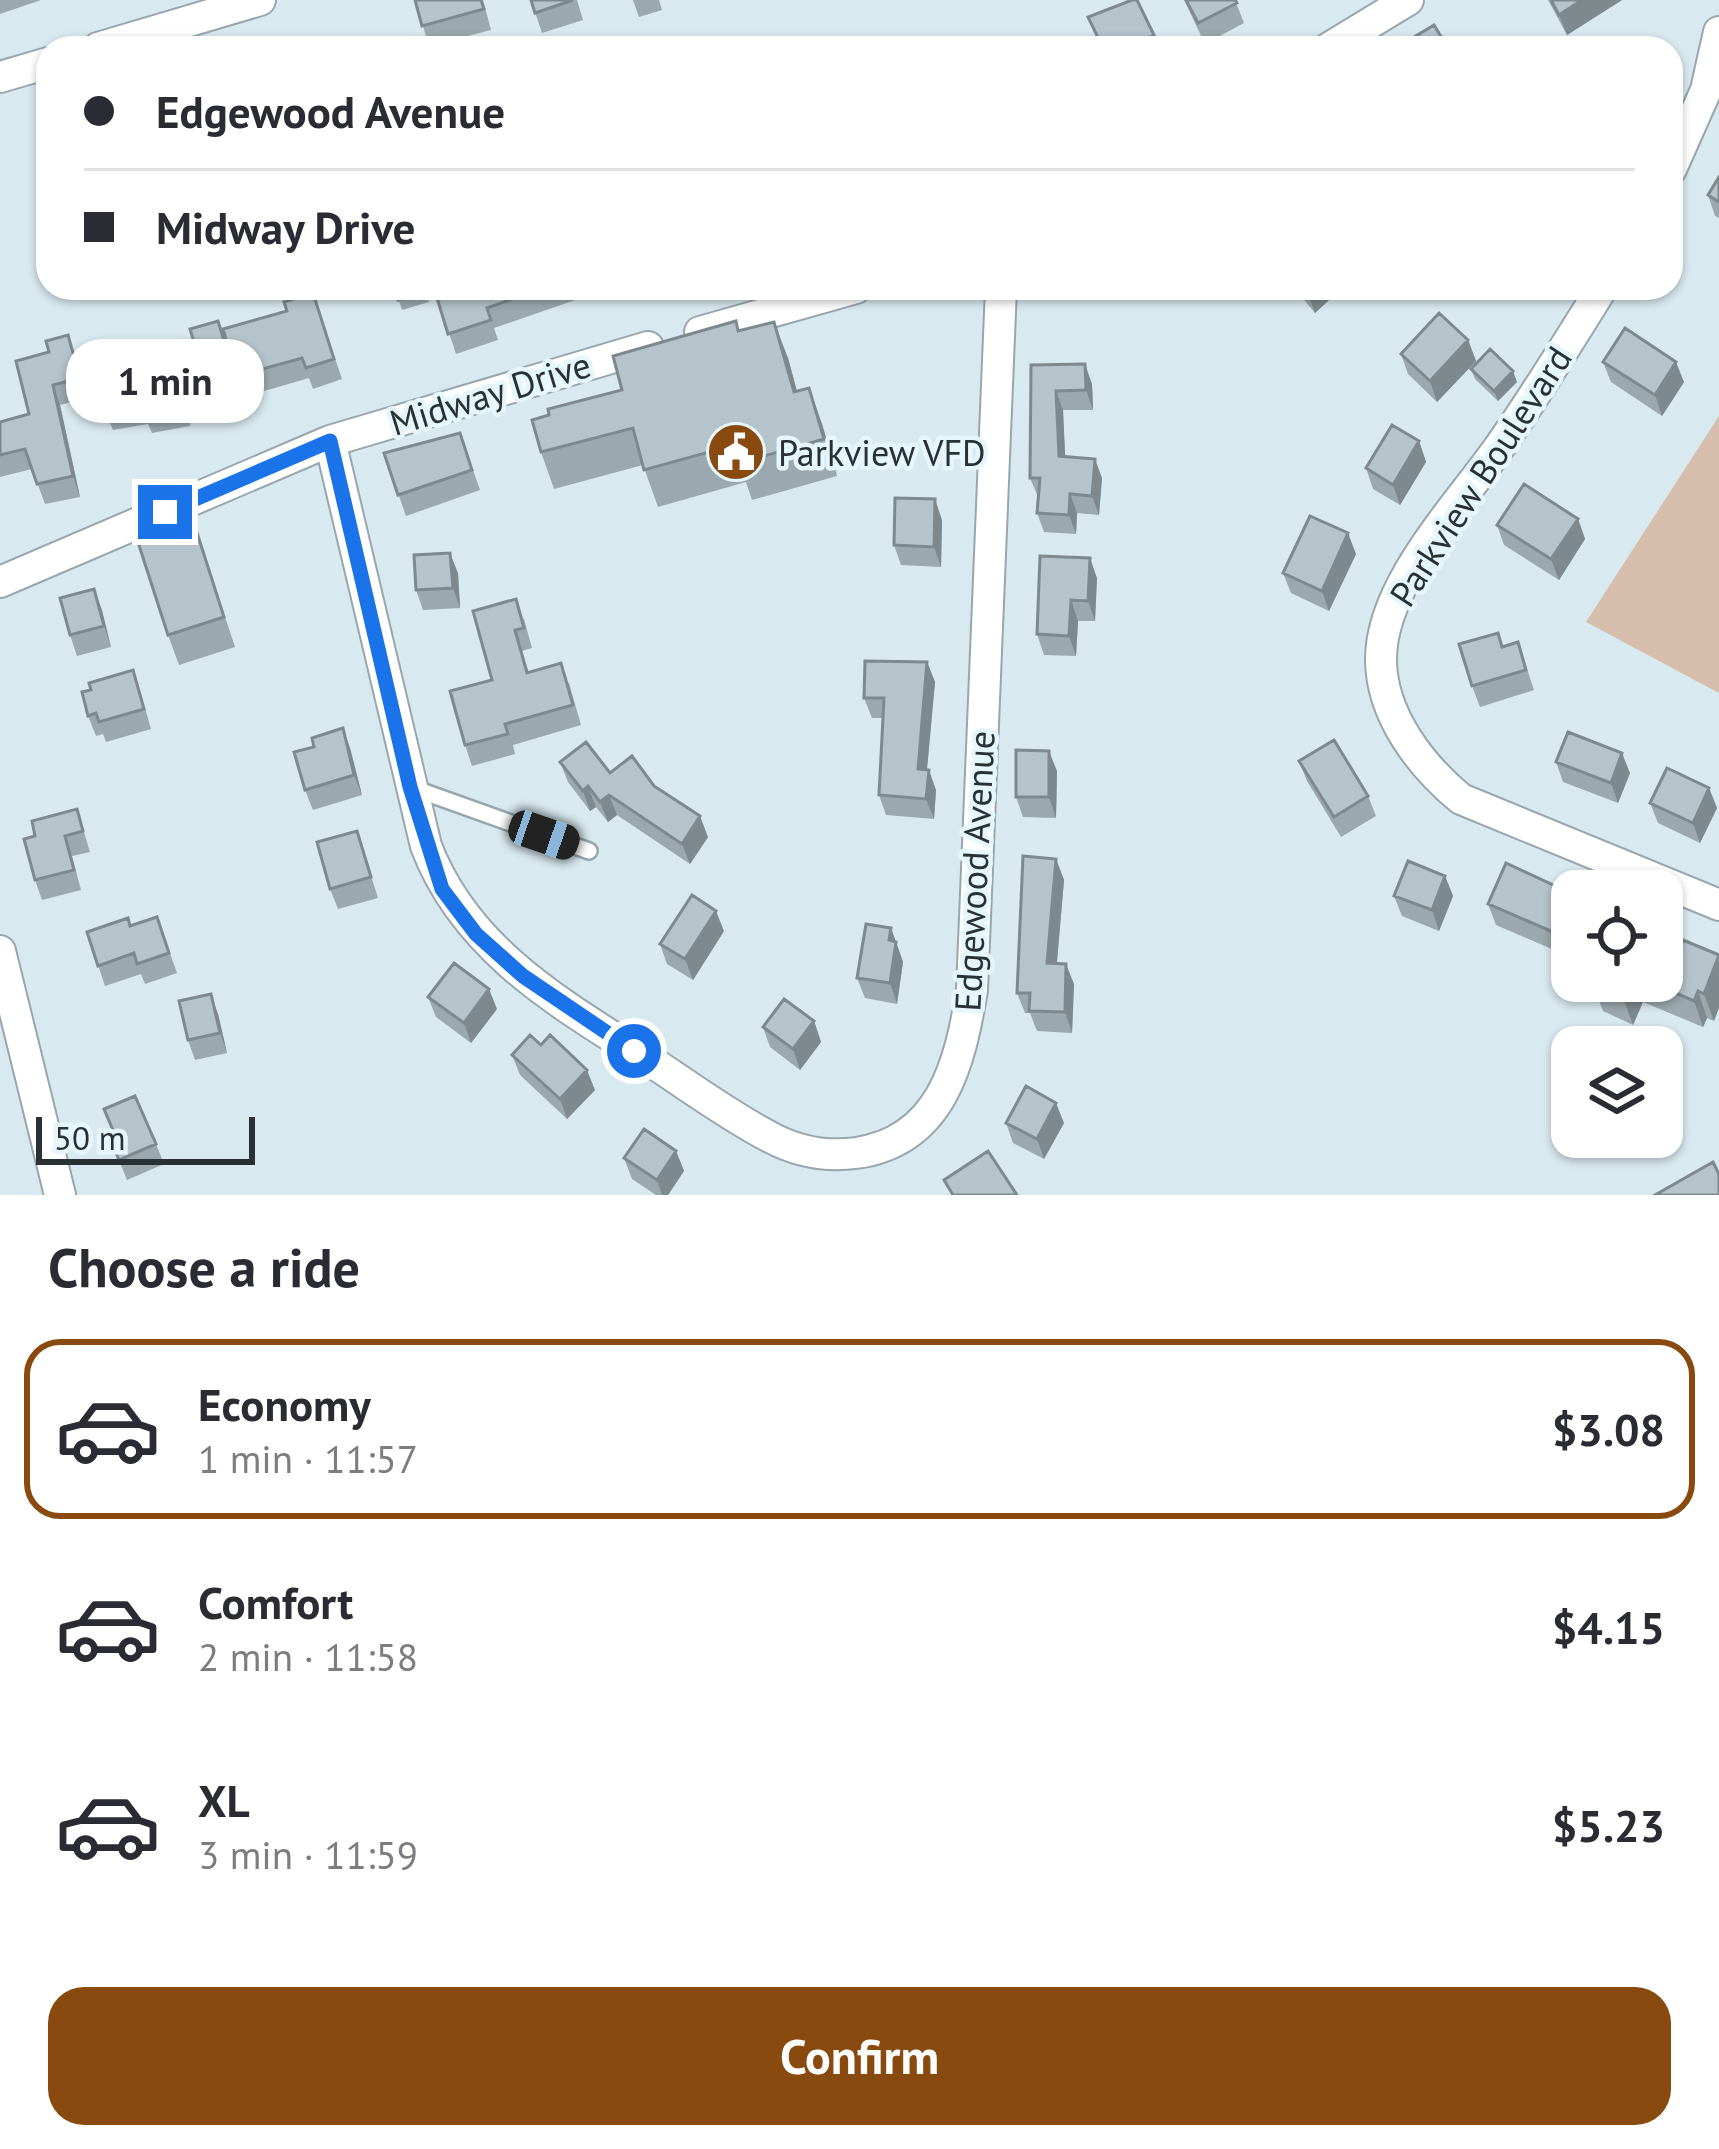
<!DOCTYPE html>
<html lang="en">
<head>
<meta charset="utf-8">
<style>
	:root { --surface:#fff; --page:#f7f7f7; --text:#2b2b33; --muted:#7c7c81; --line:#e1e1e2; --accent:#894a0f }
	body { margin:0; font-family:"PT Sans",sans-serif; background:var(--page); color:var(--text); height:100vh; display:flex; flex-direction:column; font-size:45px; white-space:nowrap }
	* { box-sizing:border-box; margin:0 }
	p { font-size:39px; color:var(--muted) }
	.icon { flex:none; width:66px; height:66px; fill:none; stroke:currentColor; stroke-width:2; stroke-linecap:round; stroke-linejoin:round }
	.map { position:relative; height:1195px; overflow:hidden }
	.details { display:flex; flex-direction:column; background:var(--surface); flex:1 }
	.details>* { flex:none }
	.top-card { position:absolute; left:36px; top:36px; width:1647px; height:264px; border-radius:36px; box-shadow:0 3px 9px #0004; display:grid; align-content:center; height:264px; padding:0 48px; background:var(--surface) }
	.fabs { position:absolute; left:1551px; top:870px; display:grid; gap:24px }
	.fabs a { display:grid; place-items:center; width:132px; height:132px; border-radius:24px; background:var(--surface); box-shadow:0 3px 9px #0004; font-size:60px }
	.scale { position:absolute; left:36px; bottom:30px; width:219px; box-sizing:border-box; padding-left:12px; border:6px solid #2a3133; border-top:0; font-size:33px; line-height:42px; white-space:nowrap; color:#2a3133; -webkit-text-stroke:9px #e5f6fc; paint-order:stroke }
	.end { position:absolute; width:54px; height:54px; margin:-27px; border:15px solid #1a73e8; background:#fff; box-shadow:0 0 0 6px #fff }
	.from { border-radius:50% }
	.bubble { position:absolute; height:84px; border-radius:36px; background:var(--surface); box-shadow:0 3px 9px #0004; font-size:39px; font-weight:700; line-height:84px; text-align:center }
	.car { position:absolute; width:36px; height:72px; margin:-36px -18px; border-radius:15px; box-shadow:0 0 9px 3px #0007; background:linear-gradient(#222 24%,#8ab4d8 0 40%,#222 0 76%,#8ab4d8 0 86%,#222 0) }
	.top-card b { display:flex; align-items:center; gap:42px; height:114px; font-size:45px }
	.top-card b+b { border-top:3px solid var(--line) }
	.top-card i { width:30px; height:30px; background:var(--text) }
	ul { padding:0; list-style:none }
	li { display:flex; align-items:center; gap:36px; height:180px; margin:0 24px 18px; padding:0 24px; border:6px solid transparent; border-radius:36px }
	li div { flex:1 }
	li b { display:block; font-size:45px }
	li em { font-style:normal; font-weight:700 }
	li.on { border-color:var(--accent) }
	li>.icon { width:108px; height:108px; stroke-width:1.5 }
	h2 { padding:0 48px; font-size:54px; line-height:144px }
	.button { display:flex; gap:24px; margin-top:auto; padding:24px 48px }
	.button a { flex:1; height:138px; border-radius:36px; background:var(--accent); color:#fff; font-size:48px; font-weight:700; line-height:138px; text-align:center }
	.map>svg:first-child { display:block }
	.green { fill:#d7beac }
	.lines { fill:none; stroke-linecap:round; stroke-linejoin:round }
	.service-casing { stroke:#97a7ad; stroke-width:20 }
	.minor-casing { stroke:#97a7ad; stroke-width:34 }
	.service { stroke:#fff; stroke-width:15 }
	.minor { stroke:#fff; stroke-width:30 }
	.wall { fill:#9ba9ae }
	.shaded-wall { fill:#7e898d }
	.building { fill:#b4c4ca; stroke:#7e898d; stroke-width:3 }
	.route { stroke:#1a73e8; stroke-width:15 }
	.labels { text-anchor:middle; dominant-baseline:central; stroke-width:9; stroke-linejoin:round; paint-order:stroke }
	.street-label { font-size:36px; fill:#2a3133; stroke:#e5f6fc }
	.poi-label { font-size:36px; fill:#2a3133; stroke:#e5f6fc; text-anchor:start }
</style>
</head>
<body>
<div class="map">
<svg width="1719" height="1195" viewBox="0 0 1719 1195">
	<rect width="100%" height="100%" fill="#d8e9ef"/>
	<path class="green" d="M 1719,416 L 1719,693 L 1586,622 Z"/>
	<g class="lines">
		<g class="service-casing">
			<path id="service" d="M 413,788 L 589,851"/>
		</g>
		<g class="minor-casing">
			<path id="minor" d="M 98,48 L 260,0
				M 1329,48 L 1408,0
				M 0,77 L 48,63
				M 1671,169 L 1706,90 L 1719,32
				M 1602,288 C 1571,338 1540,388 1507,436 C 1466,498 1381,581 1381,659 C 1381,715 1421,766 1461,799 L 1719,905
				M 700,332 L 856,288
				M 330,441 L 426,846 C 466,951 561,1004 652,1062 C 690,1087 728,1115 768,1136 C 795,1151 826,1157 856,1153 C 942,1141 960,1063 972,990 L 1001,288
				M 0,582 L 330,441 L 648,347
				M 0,951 L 60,1195"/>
		</g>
		<use href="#service" class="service"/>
		<use href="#minor" class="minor"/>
	</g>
	<path class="wall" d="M 0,0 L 41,0 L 0,14 Z
		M 415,0 L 483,0 L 491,30 L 429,46 Z
		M 531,0 L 577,0 L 583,20 L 542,33 Z
		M 633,0 L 659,0 L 662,10 L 639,17 Z
		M 1184,0 L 1235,0 L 1244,23 L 1205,44 Z
		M 1548,0 L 1622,0 L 1567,35 Z
		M 1088,17 L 1154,35 L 1158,48 L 1101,48 Z
		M 1719,177 L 1719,218 L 1715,216 L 1708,195 Z
		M 395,288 L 424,288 L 429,302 L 402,310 Z
		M 434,288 L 610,288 L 494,328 L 498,340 L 456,354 Z
		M 638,288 L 657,288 L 640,293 Z
		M 1294,288 L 1342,288 L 1315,313 Z
		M 313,293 L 342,379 L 313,389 L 309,378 L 244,397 L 237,376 Z
		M 218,321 L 234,371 L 207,379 L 199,359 Z
		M 739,331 L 788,358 L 797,391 L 809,388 L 822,424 L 837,476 L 752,500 L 746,482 L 658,507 L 643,465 L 554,489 L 541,452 L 622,390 Z
		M 1468,340 L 1476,361 L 1437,402 L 1408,374 L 1401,354 Z
		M 171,347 L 179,368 L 190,426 L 152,433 L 148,424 L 113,430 L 105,410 Z
		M 75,355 L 87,398 L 60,405 L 80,497 L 45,504 L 32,469 L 0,477 L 0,422 L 29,414 Z
		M 1603,362 L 1684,382 L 1662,416 L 1611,382 Z
		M 1031,365 L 1092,384 L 1093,410 L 1063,410 L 1065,456 L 1102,478 L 1099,515 L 1077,513 L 1076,534 L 1044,532 L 1037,513 L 1038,497 L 1030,478 Z
		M 1471,369 L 1517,382 L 1498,401 L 1475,379 Z
		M 460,433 L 480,490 L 406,516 L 384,453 Z
		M 1419,441 L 1426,462 L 1400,505 L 1373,489 L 1366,468 Z
		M 191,514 L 235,647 L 179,665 L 168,635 Z
		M 1578,519 L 1585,539 L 1559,580 L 1504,545 L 1497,525 Z
		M 942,520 L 941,567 L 901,565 L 894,545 Z
		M 1356,554 L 1329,611 L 1291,593 L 1283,573 Z
		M 1040,556 L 1097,578 L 1095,621 L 1078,621 L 1076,656 L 1044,655 L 1037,634 Z
		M 458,573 L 460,608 L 423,610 L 416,590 Z
		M 94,589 L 111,647 L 77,656 L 70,635 Z
		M 473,611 L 524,619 L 532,648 L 522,651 L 529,673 L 569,683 L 581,725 L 513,745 L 515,754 L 472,766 L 465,745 L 492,680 Z
		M 1518,642 L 1534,690 L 1480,707 L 1472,686 L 1503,647 Z
		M 927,662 L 935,682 L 927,770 L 936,790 L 934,819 L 886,815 L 879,795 L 883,718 L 872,718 L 864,698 Z
		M 140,691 L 151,729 L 106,742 L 103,734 L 96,736 L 88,716 Z
		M 314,747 L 350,748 L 362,795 L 313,810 L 305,790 Z
		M 1299,761 L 1368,796 L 1376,816 L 1341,837 L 1307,781 Z
		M 560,762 L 654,786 L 708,837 L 690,864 L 617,815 L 608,822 L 596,807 L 590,811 L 568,782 Z
		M 1556,762 L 1630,773 L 1618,803 L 1563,782 Z
		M 1057,771 L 1056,818 L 1023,817 L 1016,797 Z
		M 1709,788 L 1717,808 L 1700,843 L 1658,823 L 1650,803 Z
		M 77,809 L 90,852 L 72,856 L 81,890 L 42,900 L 35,880 Z
		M 357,831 L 378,898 L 338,909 L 330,889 Z
		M 1056,859 L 1064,880 L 1057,963 L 1074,984 L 1072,1033 L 1037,1031 L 1030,1013 L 1025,1013 L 1017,993 Z
		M 1445,876 L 1453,896 L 1439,931 L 1402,916 L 1394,896 Z
		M 1566,891 L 1572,907 L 1572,916 L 1561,953 L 1496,925 L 1488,904 Z
		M 157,917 L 177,973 L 145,984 L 141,974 L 105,986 L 87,932 L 130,926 Z
		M 891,928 L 903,962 L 897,1004 L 865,998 L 857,978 Z
		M 724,931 L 693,980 L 667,964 L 660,944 Z
		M 1719,955 L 1714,1021 L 1707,1018 L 1703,1027 L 1643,1002 L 1633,1025 L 1603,1011 L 1594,987 L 1582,981 L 1662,981 L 1675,957 Z
		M 428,997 L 497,1009 L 471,1043 L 436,1017 Z
		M 218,1014 L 227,1053 L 195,1060 L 188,1040 Z
		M 814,1021 L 821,1042 L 800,1070 L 770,1047 L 763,1027 Z
		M 541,1045 L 595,1090 L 567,1119 L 520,1075 L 512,1055 Z
		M 104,1109 L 156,1144 L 164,1164 L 127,1180 L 110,1138 L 114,1136 Z
		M 1006,1123 L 1064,1123 L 1044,1159 L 1013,1143 Z
		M 676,1151 L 684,1171 L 668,1195 L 656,1195 L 632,1179 L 624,1158 Z"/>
	<path class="shaded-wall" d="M 1582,0 L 1622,0 L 1567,35 L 1559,15 Z
		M 1155,288 L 1171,288 L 1157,296 Z
		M 1312,288 L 1342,288 L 1315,313 L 1307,292 Z
		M 774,322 L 788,358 L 807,429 L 794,392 Z
		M 68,335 L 75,355 L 87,398 L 80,378 Z
		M 1468,340 L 1476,361 L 1437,402 L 1430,381 Z
		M 171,347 L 179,368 L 190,426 L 182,406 Z
		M 1676,362 L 1684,382 L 1662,416 L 1655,395 Z
		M 1085,364 L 1092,384 L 1093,410 L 1086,390 Z
		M 1513,371 L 1517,382 L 1498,401 L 1494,391 Z
		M 53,385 L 60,405 L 80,497 L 73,476 Z
		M 809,388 L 822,424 L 837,476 L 824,439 Z
		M 1056,391 L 1063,410 L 1066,475 L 1059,456 Z
		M 1419,441 L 1426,462 L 1400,505 L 1393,485 Z
		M 1095,459 L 1102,478 L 1099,515 L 1092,496 Z
		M 1070,494 L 1077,513 L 1076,534 L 1069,515 Z
		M 935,499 L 942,520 L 941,567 L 934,547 Z
		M 1578,519 L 1585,539 L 1559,580 L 1551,559 Z
		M 1348,533 L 1356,554 L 1329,611 L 1322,591 Z
		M 450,553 L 458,573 L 460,608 L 453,588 Z
		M 1090,558 L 1097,578 L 1095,621 L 1088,601 Z
		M 94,589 L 102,610 L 111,647 L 104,626 Z
		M 1071,600 L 1078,621 L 1076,656 L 1069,636 Z
		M 927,662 L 935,682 L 925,790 L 918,769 Z
		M 343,728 L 350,748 L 362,795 L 354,775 Z
		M 1049,751 L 1057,771 L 1056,818 L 1049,797 Z
		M 1622,753 L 1630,773 L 1618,803 L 1611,783 Z
		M 929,770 L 936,790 L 934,819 L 926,799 Z
		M 588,786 L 596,807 L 590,811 L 583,791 Z
		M 1709,788 L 1717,808 L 1700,843 L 1693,823 Z
		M 609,795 L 617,815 L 608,822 L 600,802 Z
		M 700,816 L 708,837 L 690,864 L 682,844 Z
		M 1056,859 L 1064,880 L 1055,983 L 1047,963 Z
		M 1445,876 L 1453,896 L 1439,931 L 1432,910 Z
		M 1566,891 L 1572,907 L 1572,916 L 1561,953 L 1553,932 Z
		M 716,911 L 724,931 L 693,980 L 685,959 Z
		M 891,928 L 903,962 L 897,1004 L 890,983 L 889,940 Z
		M 1719,959 L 1719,1008 L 1714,1021 L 1704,994 Z
		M 1066,964 L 1074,984 L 1072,1033 L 1065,1012 Z
		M 1631,981 L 1636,981 L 1643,1002 L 1633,1025 L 1623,998 Z
		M 489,989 L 497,1009 L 471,1043 L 464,1023 Z
		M 1698,991 L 1707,1018 L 1703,1027 L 1694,1001 Z
		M 211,994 L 218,1014 L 227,1053 L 220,1033 Z
		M 814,1021 L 821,1042 L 800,1070 L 793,1049 Z
		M 587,1070 L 595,1090 L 567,1119 L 560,1099 Z
		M 1056,1103 L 1064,1123 L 1044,1159 L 1037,1139 Z
		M 676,1151 L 684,1171 L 668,1195 L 662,1195 L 657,1180 Z"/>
	<path class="building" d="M 415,0 L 481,0 L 484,9 L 422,26 Z
		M 531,0 L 573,0 L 535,13 Z
		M 1132,0 L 1137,0 L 1154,35 L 1141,41 L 1145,48 L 1103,48 L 1088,17 Z
		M 1186,0 L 1235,0 L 1237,3 L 1198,23 Z
		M 1551,0 L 1582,0 L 1559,15 Z
		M 1434,25 L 1448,48 L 1396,48 Z
		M 373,38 L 375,46 L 387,43 L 389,48 L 350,48 Z
		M 1719,177 L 1719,202 L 1708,195 Z
		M 395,288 L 424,288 L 425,291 L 398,300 Z
		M 434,288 L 543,288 L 487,308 L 491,320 L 448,334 Z
		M 313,293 L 334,359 L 306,368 L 302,358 L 237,376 L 223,329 L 287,311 L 284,302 Z
		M 1439,313 L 1468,340 L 1430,381 L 1401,354 Z
		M 218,321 L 227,351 L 199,359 L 190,329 Z
		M 736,321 L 738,331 L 774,322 L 794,392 L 809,388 L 824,439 L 739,463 L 734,445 L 644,470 L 633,428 L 541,452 L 532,420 L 549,415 L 548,409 L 622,390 L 613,356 Z
		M 1625,328 L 1676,362 L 1655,395 L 1603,362 Z
		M 68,335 L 80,378 L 53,385 L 73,476 L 37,484 L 25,449 L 0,455 L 0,422 L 29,414 L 16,361 L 49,352 L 46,341 Z
		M 171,347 L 182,406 L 145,413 L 143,403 L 105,410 L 96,362 Z
		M 1490,349 L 1513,371 L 1494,391 L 1471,369 Z
		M 1085,364 L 1086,390 L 1056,391 L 1059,456 L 1095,459 L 1092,496 L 1070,494 L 1069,515 L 1037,513 L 1040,478 L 1030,478 L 1031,365 Z
		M 1392,425 L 1419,441 L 1393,485 L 1366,468 Z
		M 460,433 L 472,470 L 398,495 L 384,453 Z
		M 1524,484 L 1578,519 L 1551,559 L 1497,525 Z
		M 895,498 L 935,499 L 934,547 L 894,545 Z
		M 191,514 L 224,617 L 168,635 L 135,533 Z
		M 1310,516 L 1348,533 L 1322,591 L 1283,573 Z
		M 450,553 L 453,588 L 416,590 L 414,555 Z
		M 1040,556 L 1090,558 L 1088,601 L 1071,600 L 1069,636 L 1037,634 Z
		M 94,589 L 104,626 L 70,635 L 60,598 Z
		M 516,599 L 524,628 L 515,630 L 527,673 L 561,663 L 573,705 L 505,724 L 508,734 L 465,745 L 450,691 L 492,680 L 473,611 Z
		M 1498,633 L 1502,647 L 1518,642 L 1526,670 L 1472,686 L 1459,644 Z
		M 865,661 L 927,662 L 918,769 L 929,770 L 926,799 L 879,795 L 884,698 L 864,698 Z
		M 133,670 L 144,709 L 99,722 L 96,713 L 88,716 L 82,692 L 91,690 L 89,683 Z
		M 343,728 L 354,775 L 305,790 L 294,752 L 314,747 L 312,738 Z
		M 1568,732 L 1622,753 L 1611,783 L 1556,762 Z
		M 1334,740 L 1368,796 L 1334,817 L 1299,761 Z
		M 586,742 L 610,773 L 632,756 L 654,786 L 700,816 L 682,844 L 609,795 L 600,802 L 588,786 L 583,791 L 560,762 Z
		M 1016,750 L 1049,751 L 1049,797 L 1016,797 Z
		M 1667,768 L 1709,788 L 1693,823 L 1650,803 Z
		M 77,809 L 83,831 L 65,836 L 74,870 L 35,880 L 24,839 L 35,836 L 32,821 Z
		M 357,831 L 371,877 L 330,889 L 317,842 Z
		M 1023,856 L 1056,859 L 1047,963 L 1066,964 L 1065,1012 L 1029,1011 L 1030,993 L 1017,993 Z
		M 1408,861 L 1445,876 L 1432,910 L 1394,896 Z
		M 1506,863 L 1566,891 L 1553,932 L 1488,904 Z
		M 692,895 L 716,911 L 685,959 L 660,944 Z
		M 157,917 L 169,953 L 137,964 L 134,953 L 98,966 L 87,932 L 128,918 L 130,926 Z
		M 866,924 L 891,928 L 889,940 L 896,942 L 890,983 L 857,978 Z
		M 1683,940 L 1719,955 L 1704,994 L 1698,991 L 1694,1001 L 1648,981 L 1662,981 L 1662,951 L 1675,957 Z
		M 454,963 L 489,989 L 464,1023 L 428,997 Z
		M 1595,981 L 1631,981 L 1623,998 L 1593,985 Z
		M 211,994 L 220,1033 L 188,1040 L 179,1001 Z
		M 784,999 L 814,1021 L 793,1049 L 763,1027 Z
		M 530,1035 L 541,1045 L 550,1035 L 587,1070 L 560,1099 L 512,1055 Z
		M 1026,1086 L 1056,1103 L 1037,1139 L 1006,1123 Z
		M 135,1096 L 156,1144 L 119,1160 L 110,1138 L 115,1135 L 104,1109 Z
		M 644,1129 L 676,1151 L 657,1180 L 624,1158 Z
		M 988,1151 L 1017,1195 L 953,1195 L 944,1180 Z
		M 1713,1162 L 1719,1174 L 1719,1195 L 1655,1195 Z"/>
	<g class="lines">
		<path class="route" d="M 165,512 L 330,441 L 410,787 L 442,889 L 476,934 L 523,976 L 634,1051"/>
	</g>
	<defs>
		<g id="civic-disc" transform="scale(3)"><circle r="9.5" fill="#894a0f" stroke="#e5f6fc"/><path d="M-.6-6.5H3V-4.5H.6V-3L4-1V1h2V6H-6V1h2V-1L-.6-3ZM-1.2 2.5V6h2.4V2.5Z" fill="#fff"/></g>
	</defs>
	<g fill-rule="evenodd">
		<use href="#civic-disc" x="736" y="452"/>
	</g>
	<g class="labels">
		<g class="street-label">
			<text transform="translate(490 393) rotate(-17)">Midway Drive</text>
			<text transform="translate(1480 476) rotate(-57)">Parkview Boulevard</text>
			<text transform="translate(974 871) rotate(-87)">Edgewood Avenue</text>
		</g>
		<g class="poi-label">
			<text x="778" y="452">Parkview VFD</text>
		</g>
	</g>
</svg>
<div class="fabs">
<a><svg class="icon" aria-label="locate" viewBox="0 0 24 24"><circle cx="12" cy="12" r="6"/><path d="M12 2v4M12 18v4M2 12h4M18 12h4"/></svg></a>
<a><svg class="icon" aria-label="layers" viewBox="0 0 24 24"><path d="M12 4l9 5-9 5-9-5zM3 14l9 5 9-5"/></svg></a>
</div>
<div class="scale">50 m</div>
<i class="end from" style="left:634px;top:1051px"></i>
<i class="end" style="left:165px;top:512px"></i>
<div class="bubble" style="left:66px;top:339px;width:198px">1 min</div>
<i class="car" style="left:544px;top:835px;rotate:109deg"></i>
<div class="top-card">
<b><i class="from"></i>Edgewood Avenue</b>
<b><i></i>Midway Drive</b>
</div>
</div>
<section class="details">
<h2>Choose a ride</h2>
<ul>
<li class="on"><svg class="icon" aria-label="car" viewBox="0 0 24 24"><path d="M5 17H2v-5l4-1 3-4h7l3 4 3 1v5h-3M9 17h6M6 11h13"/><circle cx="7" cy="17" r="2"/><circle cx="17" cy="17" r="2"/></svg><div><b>Economy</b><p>1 min · 11:57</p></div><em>$3.08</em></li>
<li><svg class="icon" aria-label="car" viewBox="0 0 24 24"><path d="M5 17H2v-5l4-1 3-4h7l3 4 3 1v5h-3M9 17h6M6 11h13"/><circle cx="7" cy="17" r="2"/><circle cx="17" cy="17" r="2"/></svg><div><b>Comfort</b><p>2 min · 11:58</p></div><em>$4.15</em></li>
<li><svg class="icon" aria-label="car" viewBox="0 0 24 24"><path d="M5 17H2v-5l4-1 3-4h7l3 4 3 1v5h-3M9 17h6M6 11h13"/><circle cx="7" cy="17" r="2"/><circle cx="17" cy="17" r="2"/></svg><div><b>XL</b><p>3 min · 11:59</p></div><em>$5.23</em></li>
</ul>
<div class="button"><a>Confirm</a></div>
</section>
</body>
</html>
